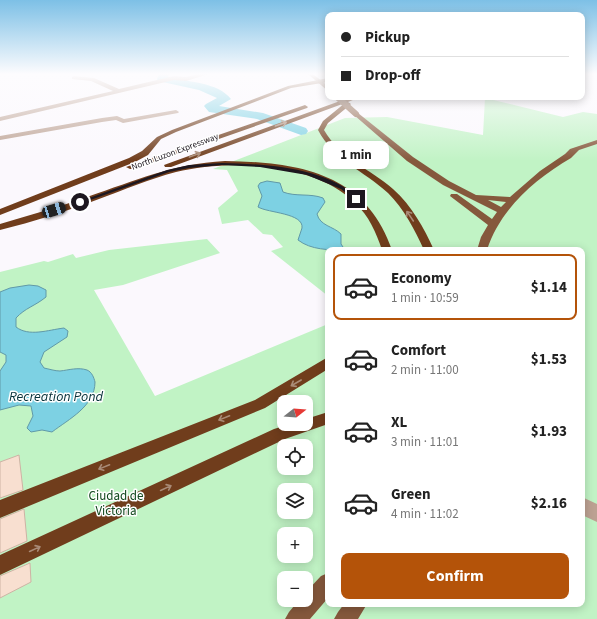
<!DOCTYPE html>
<html lang="en">
<head>
<meta charset="utf-8">
<style>
	:root { --surface:#fff; --page:#f2f2f2; --text:#222; --muted:#767676; --line:#e0e0e0; --accent:#b45309 }
	body { margin:0; font-family:"Source Sans 3",sans-serif; background:var(--page); color:var(--text); height:100vh; display:flex; flex-direction:column; font-size:15px; white-space:nowrap }
	* { box-sizing:border-box; margin:0 }
	p { font-size:13px; color:var(--muted) }
	.icon { flex:none; width:22px; height:22px; fill:none; stroke:currentColor; stroke-width:2; stroke-linecap:round; stroke-linejoin:round }
	.map { position:relative; flex:1; overflow:hidden }
	.sheet { position:absolute; left:325px; top:247px; width:260px; height:360px; display:flex; flex-direction:column; background:var(--surface); border-radius:8px; box-shadow:0 2px 10px #0003 }
	.sheet>* { flex:none }
	.hud { position:absolute; left:325px; top:12px; width:260px; height:88px; border-radius:8px; box-shadow:0 2px 10px #0003; display:grid; align-content:center; height:88px; padding:0 16px; background:var(--surface) }
	.needle { width:26px; rotate:73deg }
	.tools { position:absolute; left:277px; top:395px; display:grid; gap:8px }
	.tools a { display:grid; place-items:center; width:36px; height:36px; border-radius:8px; background:var(--surface); box-shadow:0 2px 10px #0003; font-size:20px }
	.end { position:absolute; width:18px; height:18px; margin:-9px; border:5px solid #1d171f; background:#fff; box-shadow:0 0 0 2px #fff }
	.from { border-radius:50% }
	.bubble { position:absolute; height:28px; border-radius:8px; background:var(--surface); box-shadow:0 2px 10px #0003; font-size:13px; font-weight:700; line-height:28px; text-align:center }
	.car { position:absolute; width:12px; height:24px; margin:-12px -6px; border-radius:5px; box-shadow:0 0 3px 1px #0007; background:linear-gradient(#222 24%,#8ab4d8 0 40%,#222 0 76%,#8ab4d8 0 86%,#222 0) }
	.hud b { display:flex; align-items:center; gap:14px; height:38px; font-size:15px }
	.hud b+b { border-top:1px solid var(--line) }
	.hud i { width:10px; height:10px; background:var(--text) }
	ul { padding:7px 0 0; list-style:none }
	li { display:flex; align-items:center; gap:12px; height:66px; margin:0 8px 6px; padding:0 8px; border:2px solid transparent; border-radius:8px }
	li div { flex:1 }
	li b { display:block; font-size:15px }
	li em { font-style:normal; font-weight:700 }
	li.active { border-color:var(--accent) }
	li>.icon { width:36px; height:36px; stroke-width:1.5 }
	.action { display:flex; gap:8px; margin-top:auto; padding:8px 16px }
	.action a { flex:1; height:46px; border-radius:8px; background:var(--accent); color:#fff; font-size:16px; font-weight:700; line-height:46px; text-align:center }
	.map>svg:first-child { display:block }
	.green { fill:#c1f3c5; fill-rule:evenodd }
	.water { fill:#7dd1e3; stroke:#6099a8 }
	.lines { fill:none; stroke-linecap:round; stroke-linejoin:round }
	.river { fill:#7dd1e3; fill-rule:evenodd }
	.building { fill:#f8dfd0; stroke:#cdb3a4 }
	.minor { fill:#bca192; fill-rule:evenodd }
	.major { fill:#85583c; fill-rule:evenodd }
	.highway { fill:#703d1c; fill-rule:evenodd }
	.major-bridge { stroke:#85583c; stroke-width:6 }
	.oneway { stroke:#a98b77 }
	.route { fill:#1d171f }
	.labels { text-anchor:middle; dominant-baseline:central; stroke-width:3; stroke-linejoin:round; paint-order:stroke }
	.far-street-label { font-size:9px; fill:#1d171f; stroke:#fff }
	.near-park-label { font-size:13px; fill:#11481d; stroke:#fff }
	.near-water-label { font-size:14px; font-style:italic; fill:#08323a; stroke:#fff }
</style>
</head>
<body>
<div class="map">
<svg width="597" height="619" viewBox="0 0 597 619">
	<rect width="100%" height="100%" fill="#fbf8fd"/>
	<path class="green" d="M 485,98 L 563,117 L 583,112 L 597,114 L 597,619 L 0,619 L 0,272 L 44,261 L 48,262 L 73,254 L 76,258 L 109,250 L 207,239 L 220,253 L 123,285 L 94,290 L 155,396 L 328,324 L 328,604 L 582,604 L 582,250 L 328,250 L 328,296 L 271,251 L 283,247 L 272,235 L 263,234 L 248,220 L 222,224 L 218,208 L 238,191 L 227,170 L 213,169 L 345,118 L 387,117 L 483,135 ZM 284,402 L 306,402 L 306,424 L 284,424 ZM 284,446 L 306,446 L 306,468 L 284,468 ZM 284,490 L 306,490 L 306,512 L 284,512 ZM 284,534 L 306,534 L 306,556 L 284,556 ZM 284,578 L 306,578 L 306,600 L 284,600 Z"/>
	<path class="water" d="M 267,181 L 280,183 L 283,192 C 296,197 310,193 323,198 L 325,202 L 317,214 C 320,226 333,226 341,234 L 341,244 L 345,250 C 329,250 311,250 298,240 C 299,236 301,232 302,228 C 304,213 268,213 258,207 L 262,196 L 258,186 L 260,183 Z
		M 29,285 L 38,286 L 46,290 L 46,297 C 35,306 25,308 16,318 L 16,327 C 29,337 48,330 64,328 L 68,331 L 67,337 L 44,352 L 40,362 L 44,368 C 49,369 55,371 60,371 C 69,370 78,367 87,370 C 92,372 94,378 95,382 C 95,406 69,419 52,432 L 42,430 L 31,432 L 27,428 L 33,416 L 31,406 L 19,405 L 0,410 L 0,371 L 6,362 L 6,355 L 0,352 L 0,292 L 10,288 Z"/>
	<g class="lines">
		<path class="river" d="M 159,74 L 169,74 L 168,77 C 187,82 218,82 231,99 L 219,106 L 263,113 L 306,128 L 308,131 L 306,134 L 301,135 L 257,119 L 209,112 L 204,106 L 206,104 L 217,98 L 199,90 L 158,81 L 157,79 Z"/>
	</g>
	<path class="building" d="M 19,455 L 23,490 L 0,498 L 0,462 Z
		M 24,509 L 27,541 L 0,553 L 0,519 Z
		M 30,563 L 31,582 L 0,598 L 0,576 Z"/>
	<g class="lines">
		<path class="minor" d="M 199,74 L 209,74 L 186,81 L 174,80 L 0,121 L 0,117 L 113,91 L 91,81 L 72,79 L 72,77 L 74,76 L 94,78 L 119,89 L 174,76 L 186,77 Z
			M 176,110 L 179,112 L 178,113 L 123,123 L 116,120 L 102,122 L 0,140 L 0,136 L 102,118 L 117,116 L 124,119 Z
			M 582,497 L 597,504 L 597,522 L 582,515 Z"/>
		<path class="major" d="M 308,74 L 313,74 L 328,86 L 328,91 Z
			M 354,113 L 358,113 L 413,157 L 449,181 L 476,195 L 510,197 L 540,171 L 565,154 L 570,149 L 597,140 L 597,144 L 579,150 L 571,158 C 535,179 500,209 487,250 L 477,250 L 481,237 L 488,225 L 450,196 L 451,194 L 457,194 L 492,219 L 497,212 L 443,185 L 407,161 L 354,115 ZM 488,200 L 506,202 L 501,207 Z
			M 328,573 L 328,598 L 310,619 L 285,619 L 289,612 L 299,600 L 306,600 L 306,592 L 321,576 Z
			M 344,604 L 367,604 L 358,619 L 334,619 L 338,612 Z"/>
		<path class="highway" d="M 328,78 L 328,82 L 291,88 L 176,132 L 161,139 L 148,155 L 135,162 L 0,215 L 0,209 L 129,158 L 142,151 L 157,137 L 172,130 L 288,86 Z
			M 351,97 L 360,97 L 348,102 L 351,104 L 350,105 L 328,123 L 324,130 C 340,158 370,169 393,189 C 412,206 424,228 434,250 L 424,250 C 415,230 404,209 388,193 C 364,171 334,160 318,130 L 323,121 L 345,103 L 171,167 L 165,167 L 164,165 Z
			M 305,105 L 308,107 L 307,108 L 133,169 L 130,169 L 126,167 Z
			M 225,161 C 298,162 366,173 392,250 L 382,250 C 376,232 369,216 355,203 C 315,162 229,159 176,172 C 149,179 124,190 99,199 C 67,211 33,222 0,230 L 0,224 C 29,215 59,207 87,197 C 137,180 172,164 225,161 Z
			M 328,357 L 328,369 L 265,408 L 0,518 L 0,500 L 255,400 Z
			M 328,412 L 328,424 L 285,439 L 0,575 L 0,555 L 274,429 L 290,424 L 306,424 L 306,419 Z"/>
		<path class="major-bridge" d="M 337,97 L 356,114"/>
	</g>
	<defs><path id="oneway-shaft" d="M-6 0H5M1.5-3L5.5 0L1.5 3" fill="none" stroke-width="1.6" stroke-linecap="round" stroke-linejoin="round"/></defs>
	<g class="oneway">
		<use href="#oneway-shaft" transform="translate(281 124) rotate(-19)"/>
		<use href="#oneway-shaft" transform="translate(195 155) rotate(-20)"/>
		<use href="#oneway-shaft" transform="translate(410 216) rotate(-124)"/>
		<use href="#oneway-shaft" transform="translate(296 383) rotate(150)"/>
		<use href="#oneway-shaft" transform="translate(224 418) rotate(158)"/>
		<use href="#oneway-shaft" transform="translate(104 467) rotate(158)"/>
		<use href="#oneway-shaft" transform="translate(166 488) rotate(-25)"/>
		<use href="#oneway-shaft" transform="translate(35 549) rotate(-25)"/>
	</g>
	<linearGradient id="sky" x2="0" y2="1"><stop stop-color="#7dc0e6"/><stop offset="0.46" stop-color="#fdfcfe"/><stop offset="1" stop-color="#fdfcfe" stop-opacity="0"/></linearGradient>
	<rect width="597" height="161" fill="url(#sky)"/>
	<path class="route" d="M 222,163 C 264,164 327,167 359,199 L 355,200 L 341,189 L 307,175 L 260,167 L 222,165 L 189,168 L 169,172 L 82,203 L 78,202 L 167,170 L 189,165 Z"/>
	<g class="labels">
		<g class="far-street-label">
			<text transform="translate(175 152) rotate(-20)">North Luzon Expressway</text>
		</g>
		<g class="near-park-label">
			<text x="116" y="496">Ciudad de<tspan x="116" dy="15">Victoria</tspan></text>
		</g>
		<g class="near-water-label">
			<text x="56" y="397">Recreation Pond</text>
		</g>
	</g>
</svg>
<div class="tools">
<a><svg class="needle" viewBox="-14 -14 28 28"><path d="M0-13l5 13h-10z" fill="#e53935"/><path d="M0 13l5-13h-10z" fill="#767676"/></svg></a>
<a><svg class="icon" aria-label="locate" viewBox="0 0 24 24"><circle cx="12" cy="12" r="6"/><path d="M12 2v4M12 18v4M2 12h4M18 12h4"/></svg></a>
<a><svg class="icon" aria-label="layers" viewBox="0 0 24 24"><path d="M12 4l9 5-9 5-9-5zM3 14l9 5 9-5"/></svg></a>
<a>+</a>
<a>−</a>
</div>
<i class="end from" style="left:80px;top:202px"></i>
<i class="end" style="left:356px;top:199px"></i>
<div class="bubble" style="left:323px;top:141px;width:66px">1 min</div>
<i class="car" style="left:54px;top:210px;rotate:73deg"></i>
<div class="hud">
<b><i class="from"></i>Pickup</b>
<b><i></i>Drop-off</b>
</div>
<section class="sheet">
<ul>
<li class="active"><svg class="icon" aria-label="car" viewBox="0 0 24 24"><path d="M5 17H2v-5l4-1 3-4h7l3 4 3 1v5h-3M9 17h6M6 11h13"/><circle cx="7" cy="17" r="2"/><circle cx="17" cy="17" r="2"/></svg><div><b>Economy</b><p>1 min · 10:59</p></div><em>$1.14</em></li>
<li><svg class="icon" aria-label="car" viewBox="0 0 24 24"><path d="M5 17H2v-5l4-1 3-4h7l3 4 3 1v5h-3M9 17h6M6 11h13"/><circle cx="7" cy="17" r="2"/><circle cx="17" cy="17" r="2"/></svg><div><b>Comfort</b><p>2 min · 11:00</p></div><em>$1.53</em></li>
<li><svg class="icon" aria-label="car" viewBox="0 0 24 24"><path d="M5 17H2v-5l4-1 3-4h7l3 4 3 1v5h-3M9 17h6M6 11h13"/><circle cx="7" cy="17" r="2"/><circle cx="17" cy="17" r="2"/></svg><div><b>XL</b><p>3 min · 11:01</p></div><em>$1.93</em></li>
<li><svg class="icon" aria-label="car" viewBox="0 0 24 24"><path d="M5 17H2v-5l4-1 3-4h7l3 4 3 1v5h-3M9 17h6M6 11h13"/><circle cx="7" cy="17" r="2"/><circle cx="17" cy="17" r="2"/></svg><div><b>Green</b><p>4 min · 11:02</p></div><em>$2.16</em></li>
</ul>
<div class="action"><a>Confirm</a></div>
</section>
</div>
</body>
</html>
